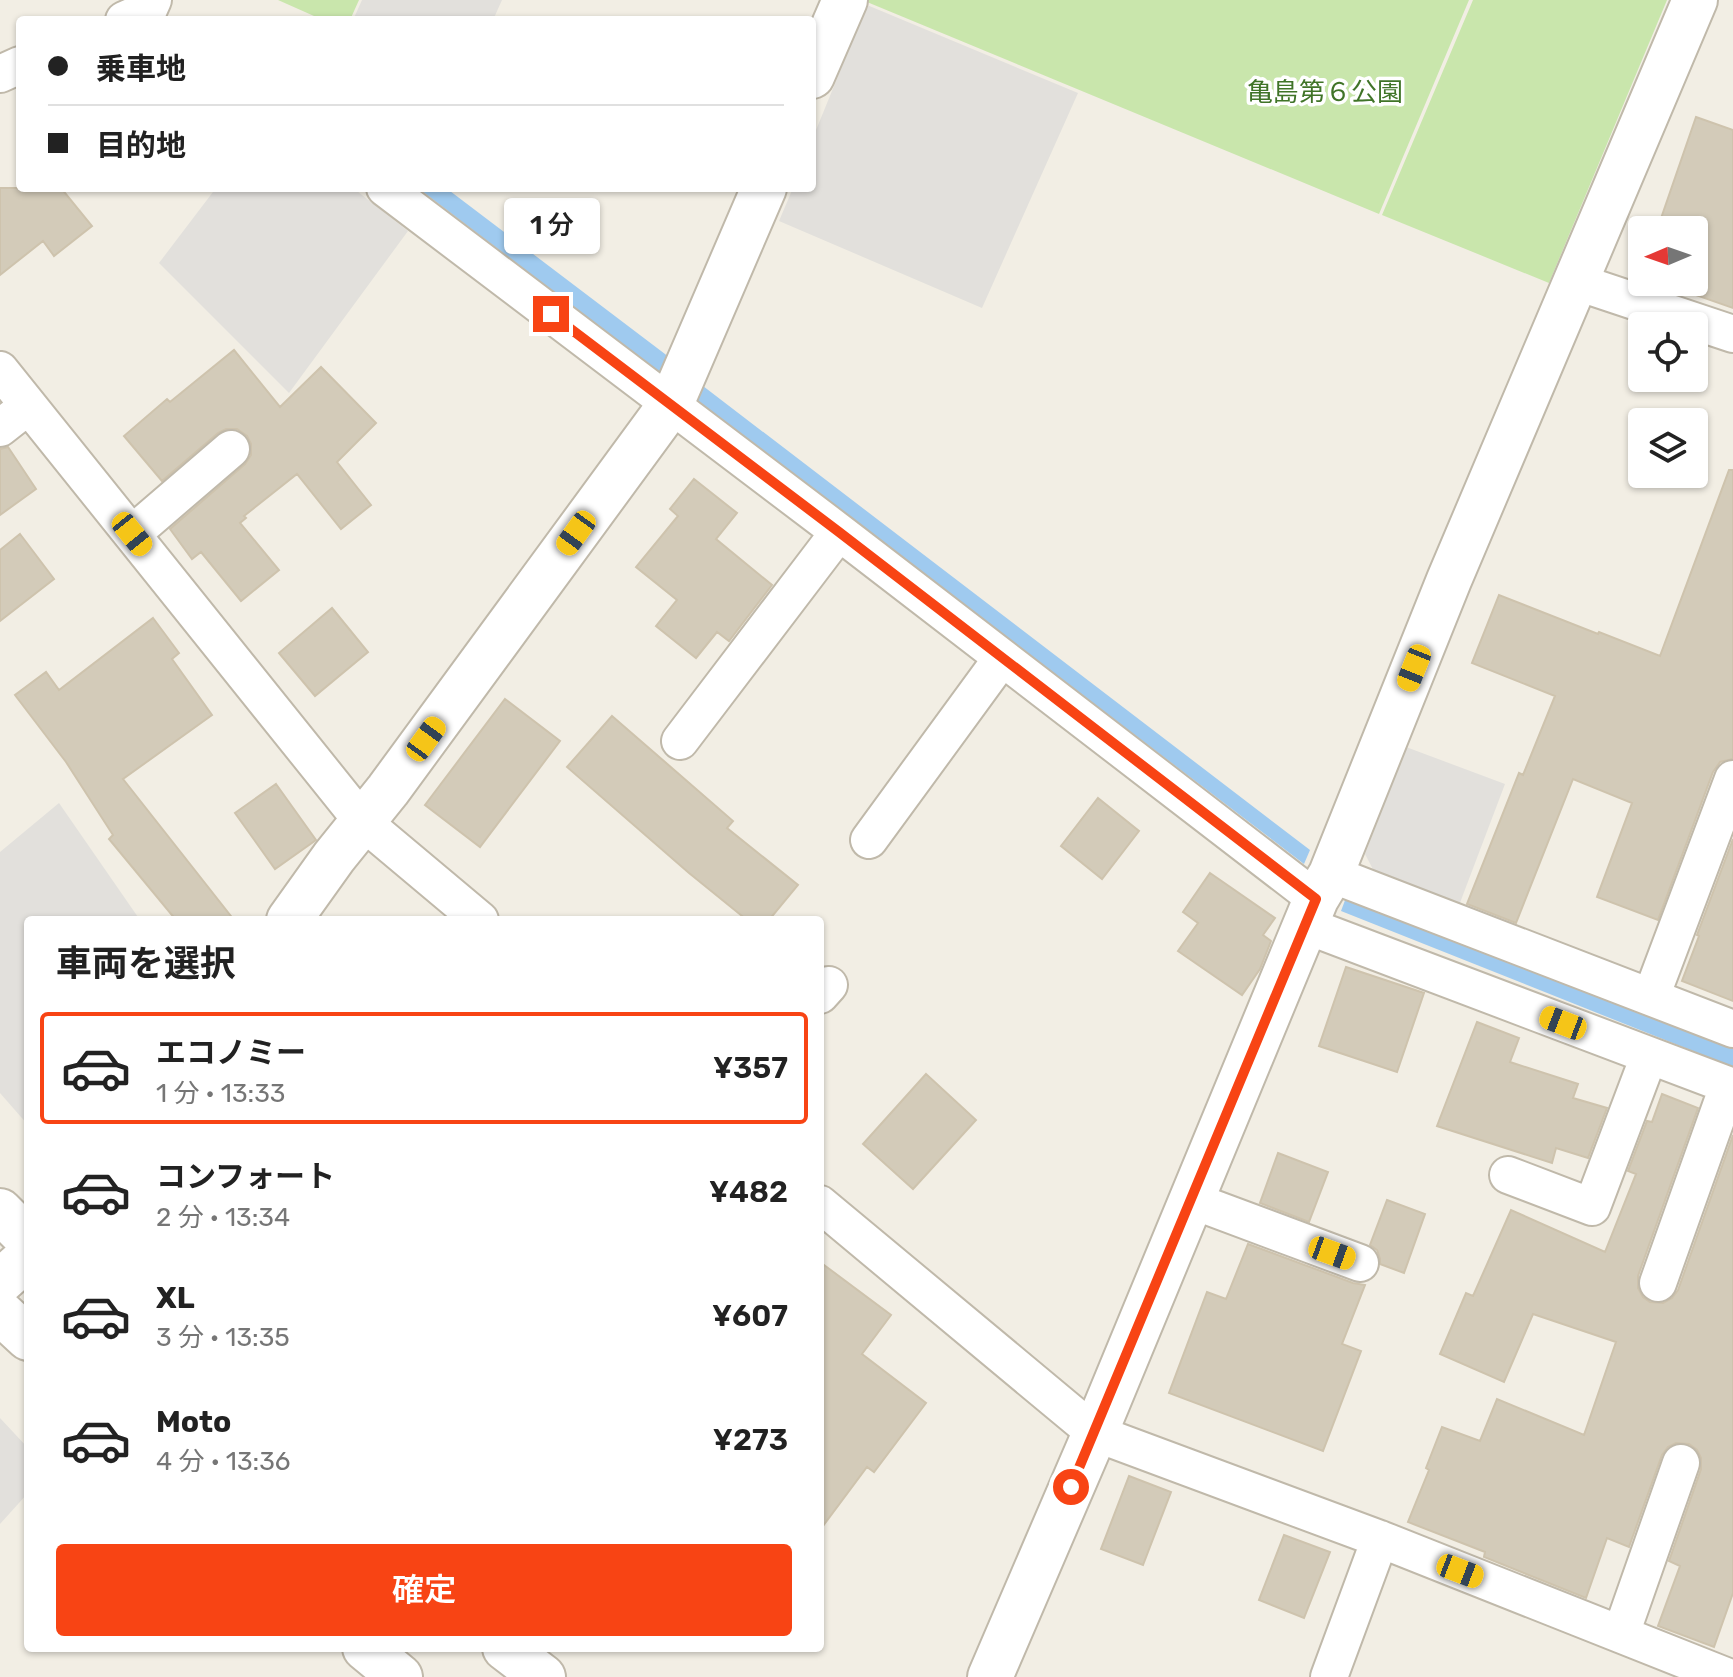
<!DOCTYPE html>
<html lang="ja">
<head>
<meta charset="utf-8">
<style>
	:root { --surface:#fff; --page:#f6f6f6; --text:#222; --muted:#767676; --line:#e0e0e0; --accent:#f84414 }
	body { margin:0; font-family:Rubik,"Noto Sans JP",sans-serif; background:var(--page); color:var(--text); height:100vh; display:flex; flex-direction:column; font-size:30px; white-space:nowrap }
	* { box-sizing:border-box; margin:0 }
	p { font-size:26px; color:var(--muted) }
	.icon { flex:none; width:44px; height:44px; fill:none; stroke:currentColor; stroke-width:2; stroke-linecap:round; stroke-linejoin:round }
	.map { position:relative; flex:1; overflow:hidden }
	.panel { position:absolute; left:24px; top:916px; width:800px; height:736px; display:flex; flex-direction:column; background:var(--surface); border-radius:8px; box-shadow:0 2px 6px #0004 }
	.panel>* { flex:none }
	.hud { position:absolute; left:16px; top:16px; width:800px; height:176px; border-radius:8px; box-shadow:0 2px 6px #0004; display:grid; align-content:center; height:176px; padding:0 32px; background:var(--surface) }
	.needle { width:52px; rotate:268deg }
	.fabs { position:absolute; left:1628px; top:216px; display:grid; gap:16px }
	.fabs a { display:grid; place-items:center; width:80px; height:80px; border-radius:8px; background:var(--surface); box-shadow:0 2px 6px #0004; font-size:40px }
	.end { position:absolute; width:36px; height:36px; margin:-18px; border:10px solid #f84414; background:#fff; box-shadow:0 0 0 4px #fff }
	.from { border-radius:50% }
	.bubble { position:absolute; height:56px; border-radius:8px; background:var(--surface); box-shadow:0 2px 6px #0004; font-size:26px; font-weight:600; line-height:56px; text-align:center }
	.car { position:absolute; width:24px; height:48px; margin:-24px -12px; border-radius:10px; box-shadow:0 0 6px 2px #0007; background:linear-gradient(#f5c518 24%,#345 0 40%,#f5c518 0 76%,#345 0 86%,#f5c518 0) }
	.hud b { display:flex; align-items:center; gap:28px; height:76px; font-size:30px }
	.hud b+b { border-top:2px solid var(--line) }
	.hud i { width:20px; height:20px; background:var(--text) }
	ul { padding:0; list-style:none }
	li { display:flex; align-items:center; gap:24px; height:112px; margin:0 16px 12px; padding:0 16px; border:4px solid transparent; border-radius:8px }
	li div { flex:1 }
	li b { display:block; font-size:30px }
	li em { font-style:normal; font-weight:600 }
	li.current { border-color:var(--accent) }
	li>.icon { width:72px; height:72px; stroke-width:1.5 }
	h2 { padding:0 32px; font-size:36px; line-height:96px }
	.button { display:flex; gap:16px; margin-top:auto; padding:16px 32px }
	.button a { flex:1; height:92px; border-radius:8px; background:var(--accent); color:#fff; font-size:32px; font-weight:600; line-height:92px; text-align:center }
	.map>svg:first-child { display:block }
	.green { fill:#c9e6ac }
	.parking { fill:#e2e0dc }
	.water { fill:#9fcaef }
	.building { fill:#d3cbb9; stroke:#cec3ad; stroke-width:2 }
	.lines { fill:none; stroke-linecap:round; stroke-linejoin:round }
	.minor-casing { stroke:#c0b9aa; stroke-width:40 }
	.tertiary-casing { stroke:#c0b9aa; stroke-width:48 }
	.minor { stroke:#fff; stroke-width:36 }
	.tertiary { stroke:#fff; stroke-width:44 }
	.route { stroke:#f84414; stroke-width:10 }
	.labels { text-anchor:middle; dominant-baseline:central; stroke-width:7; stroke-linejoin:round; paint-order:stroke }
	.park-label { font-size:26px; fill:#407428; stroke:#fff }
</style>
</head>
<body>
<div class="map">
<svg width="1733" height="1677" viewBox="0 0 1733 1677">
	<rect width="100%" height="100%" fill="#f2eee4"/>
	<path class="green" d="M 278,0 L 359,0 L 350,20 L 323,20 Z
		M 868,0 L 1469,0 L 1379,214 L 867,2 Z
		M 1473,0 L 1667,0 L 1549,283 L 1382,215 Z"/>
	<path class="parking" d="M 362,0 L 502,0 L 493,20 L 353,20 Z
		M 867,5 L 1078,93 L 982,308 L 779,221 L 793,188 L 812,188 L 812,140 Z
		M 216,188 L 353,188 L 408,231 L 289,393 L 159,263 Z
		M 1406,747 L 1505,784 L 1458,908 L 1377,877 L 1365,854 Z
		M 59,803 L 140,920 L 28,920 L 28,1125 L 0,1093 L 0,852 Z
		M 0,1418 L 28,1448 L 28,1493 L 0,1524 Z"/>
	<path class="water" d="M 418,188 L 446,188 L 665,354 L 703,386 L 1310,850 L 1304,864 Z
		M 1347,895 L 1733,1048 L 1733,1067 L 1341,911 Z"/>
	<path class="building" d="M 1696,117 L 1733,130 L 1733,308 L 1659,282 L 1694,282 L 1694,230 L 1657,230 Z
		M 0,188 L 61,188 L 92,226 L 54,256 L 43,241 L 0,275 Z
		M 234,350 L 280,407 L 321,367 L 376,423 L 337,462 L 371,505 L 341,529 L 297,474 L 244,516 L 246,518 L 240,523 L 279,570 L 241,601 L 201,552 L 192,559 L 170,529 L 245,464 L 251,455 L 251,444 L 247,436 L 237,429 L 226,429 L 218,433 L 162,481 L 124,436 L 167,399 L 170,402 Z
		M 8,447 L 36,489 L 0,515 L 0,449 Z
		M 1729,470 L 1733,470 L 1733,759 L 1720,762 L 1713,772 L 1658,920 L 1597,897 L 1632,803 L 1573,779 L 1516,923 L 1467,904 L 1519,773 L 1523,775 L 1555,696 L 1472,663 L 1499,595 L 1598,634 L 1599,632 L 1660,656 Z
		M 694,479 L 737,513 L 716,539 L 772,585 L 729,641 L 717,632 L 696,658 L 656,626 L 677,600 L 636,567 L 678,516 L 670,509 Z
		M 20,534 L 54,579 L 0,621 L 0,550 Z
		M 332,608 L 368,652 L 315,696 L 279,653 Z
		M 153,618 L 179,653 L 172,659 L 212,715 L 123,779 L 234,920 L 176,920 L 109,839 L 113,835 L 66,762 L 15,695 L 46,672 L 59,690 Z
		M 505,699 L 560,741 L 480,847 L 425,805 Z
		M 612,716 L 733,821 L 727,828 L 798,885 L 769,920 L 747,920 L 689,873 L 567,767 Z
		M 276,784 L 316,840 L 275,869 L 235,813 Z
		M 1098,798 L 1139,831 L 1102,879 L 1061,846 Z
		M 1733,839 L 1733,1001 L 1682,981 L 1699,936 L 1697,935 Z
		M 1210,873 L 1275,918 L 1263,935 L 1271,941 L 1260,969 L 1242,995 L 1178,951 L 1198,923 L 1183,912 Z
		M 1346,967 L 1424,993 L 1397,1072 L 1319,1046 Z
		M 1477,1022 L 1519,1038 L 1510,1062 L 1578,1084 L 1573,1098 L 1607,1108 L 1588,1158 L 1556,1148 L 1552,1163 L 1437,1126 Z
		M 926,1074 L 976,1120 L 913,1189 L 863,1144 Z
		M 1662,1094 L 1698,1108 L 1638,1276 L 1638,1288 L 1643,1297 L 1650,1302 L 1663,1303 L 1672,1298 L 1678,1290 L 1733,1135 L 1733,1593 L 1714,1647 L 1658,1626 L 1680,1566 L 1669,1561 L 1701,1469 L 1701,1458 L 1697,1450 L 1689,1444 L 1676,1443 L 1668,1447 L 1662,1455 L 1629,1547 L 1607,1538 L 1586,1598 L 1484,1557 L 1485,1552 L 1408,1522 L 1429,1470 L 1426,1468 L 1442,1427 L 1480,1441 L 1497,1399 L 1584,1435 L 1616,1342 L 1533,1314 L 1504,1382 L 1440,1354 L 1466,1293 L 1473,1296 L 1511,1210 L 1605,1252 L 1636,1174 L 1628,1171 L 1647,1121 L 1652,1122 Z
		M 1278,1153 L 1328,1172 L 1309,1222 L 1260,1203 Z
		M 1387,1200 L 1425,1214 L 1404,1273 L 1380,1264 L 1380,1259 L 1377,1250 L 1370,1245 Z
		M 1248,1244 L 1353,1283 L 1365,1285 L 1342,1344 L 1361,1351 L 1323,1451 L 1169,1393 L 1207,1292 L 1226,1299 Z
		M 820,1262 L 891,1315 L 862,1354 L 926,1403 L 874,1472 L 867,1467 L 820,1530 Z
		M 1129,1476 L 1171,1492 L 1143,1565 L 1101,1549 Z
		M 1284,1535 L 1330,1552 L 1304,1618 L 1259,1600 Z"/>
	<g class="lines">
		<g class="minor-casing">
			<path id="minor" d="M 124,20 L 149,9 L 153,0
				M 0,74 L 20,65
				M 385,188 L 839,532 L 1316,899
				M 1577,282 L 1733,334
				M 0,370 L 362,821 L 480,920
				M 0,428 L 28,406
				M 132,534 L 231,449
				M 680,741 L 839,532
				M 869,840 L 1002,658
				M 1331,874 L 1733,1029
				M 1305,925 L 1733,1087
				M 820,995 L 829,985
				M 1651,997 L 1733,779
				M 1508,1175 L 1592,1207 L 1649,1056
				M 1191,1200 L 1360,1263
				M 820,1204 L 1095,1433 L 1380,1539 L 1728,1677
				M 1658,1283 L 1728,1086
				M 1621,1634 L 1681,1463
				M 1329,1677 L 1380,1539"/>
		</g>
		<g class="tertiary-casing">
			<path id="tertiary" d="M 812,76 L 845,0
				M 289,920 L 334,857 L 388,790 L 671,404 L 764,188
				M 0,1211 L 28,1239
				M 0,1282 L 28,1257
				M 0,1312 L 28,1338
				M 365,1648 L 400,1677
				M 505,1648 L 543,1677
				M 990,1677 L 1095,1433 L 1316,899 L 1331,874 L 1449,580 L 1695,0"/>
		</g>
		<use href="#minor" class="minor"/>
		<use href="#tertiary" class="tertiary"/>
	</g>
	<g class="lines">
		<path class="route" d="M 551,314 L 839,532 L 1316,899 L 1071,1487"/>
	</g>
	<g class="labels">
		<g class="park-label">
			<text x="1325" y="92">亀島第６公園</text>
		</g>
	</g>
</svg>
<div class="fabs">
<a><svg class="needle" viewBox="-14 -14 28 28"><path d="M0-13l5 13h-10z" fill="#e53935"/><path d="M0 13l5-13h-10z" fill="#767676"/></svg></a>
<a><svg class="icon" aria-label="locate" viewBox="0 0 24 24"><circle cx="12" cy="12" r="6"/><path d="M12 2v4M12 18v4M2 12h4M18 12h4"/></svg></a>
<a><svg class="icon" aria-label="layers" viewBox="0 0 24 24"><path d="M12 4l9 5-9 5-9-5zM3 14l9 5 9-5"/></svg></a>
</div>
<i class="end from" style="left:1071px;top:1487px"></i>
<i class="end" style="left:551px;top:314px"></i>
<div class="bubble" style="left:504px;top:198px;width:96px">1 分</div>
<i class="car" style="left:576px;top:533px;rotate:216deg"></i>
<i class="car" style="left:132px;top:534px;rotate:141deg"></i>
<i class="car" style="left:1414px;top:668px;rotate:202deg"></i>
<i class="car" style="left:426px;top:739px;rotate:36deg"></i>
<i class="car" style="left:1563px;top:1023px;rotate:291deg"></i>
<i class="car" style="left:1332px;top:1253px;rotate:110deg"></i>
<i class="car" style="left:1460px;top:1571px;rotate:111deg"></i>
<div class="hud">
<b><i class="from"></i>乗車地</b>
<b><i></i>目的地</b>
</div>
<section class="panel">
<h2>車両を選択</h2>
<ul>
<li class="current"><svg class="icon" aria-label="car" viewBox="0 0 24 24"><path d="M5 17H2v-5l4-1 3-4h7l3 4 3 1v5h-3M9 17h6M6 11h13"/><circle cx="7" cy="17" r="2"/><circle cx="17" cy="17" r="2"/></svg><div><b>エコノミー</b><p>1 分 · 13:33</p></div><em>¥357</em></li>
<li><svg class="icon" aria-label="car" viewBox="0 0 24 24"><path d="M5 17H2v-5l4-1 3-4h7l3 4 3 1v5h-3M9 17h6M6 11h13"/><circle cx="7" cy="17" r="2"/><circle cx="17" cy="17" r="2"/></svg><div><b>コンフォート</b><p>2 分 · 13:34</p></div><em>¥482</em></li>
<li><svg class="icon" aria-label="car" viewBox="0 0 24 24"><path d="M5 17H2v-5l4-1 3-4h7l3 4 3 1v5h-3M9 17h6M6 11h13"/><circle cx="7" cy="17" r="2"/><circle cx="17" cy="17" r="2"/></svg><div><b>XL</b><p>3 分 · 13:35</p></div><em>¥607</em></li>
<li><svg class="icon" aria-label="car" viewBox="0 0 24 24"><path d="M5 17H2v-5l4-1 3-4h7l3 4 3 1v5h-3M9 17h6M6 11h13"/><circle cx="7" cy="17" r="2"/><circle cx="17" cy="17" r="2"/></svg><div><b>Moto</b><p>4 分 · 13:36</p></div><em>¥273</em></li>
</ul>
<div class="button"><a>確定</a></div>
</section>
</div>
</body>
</html>
